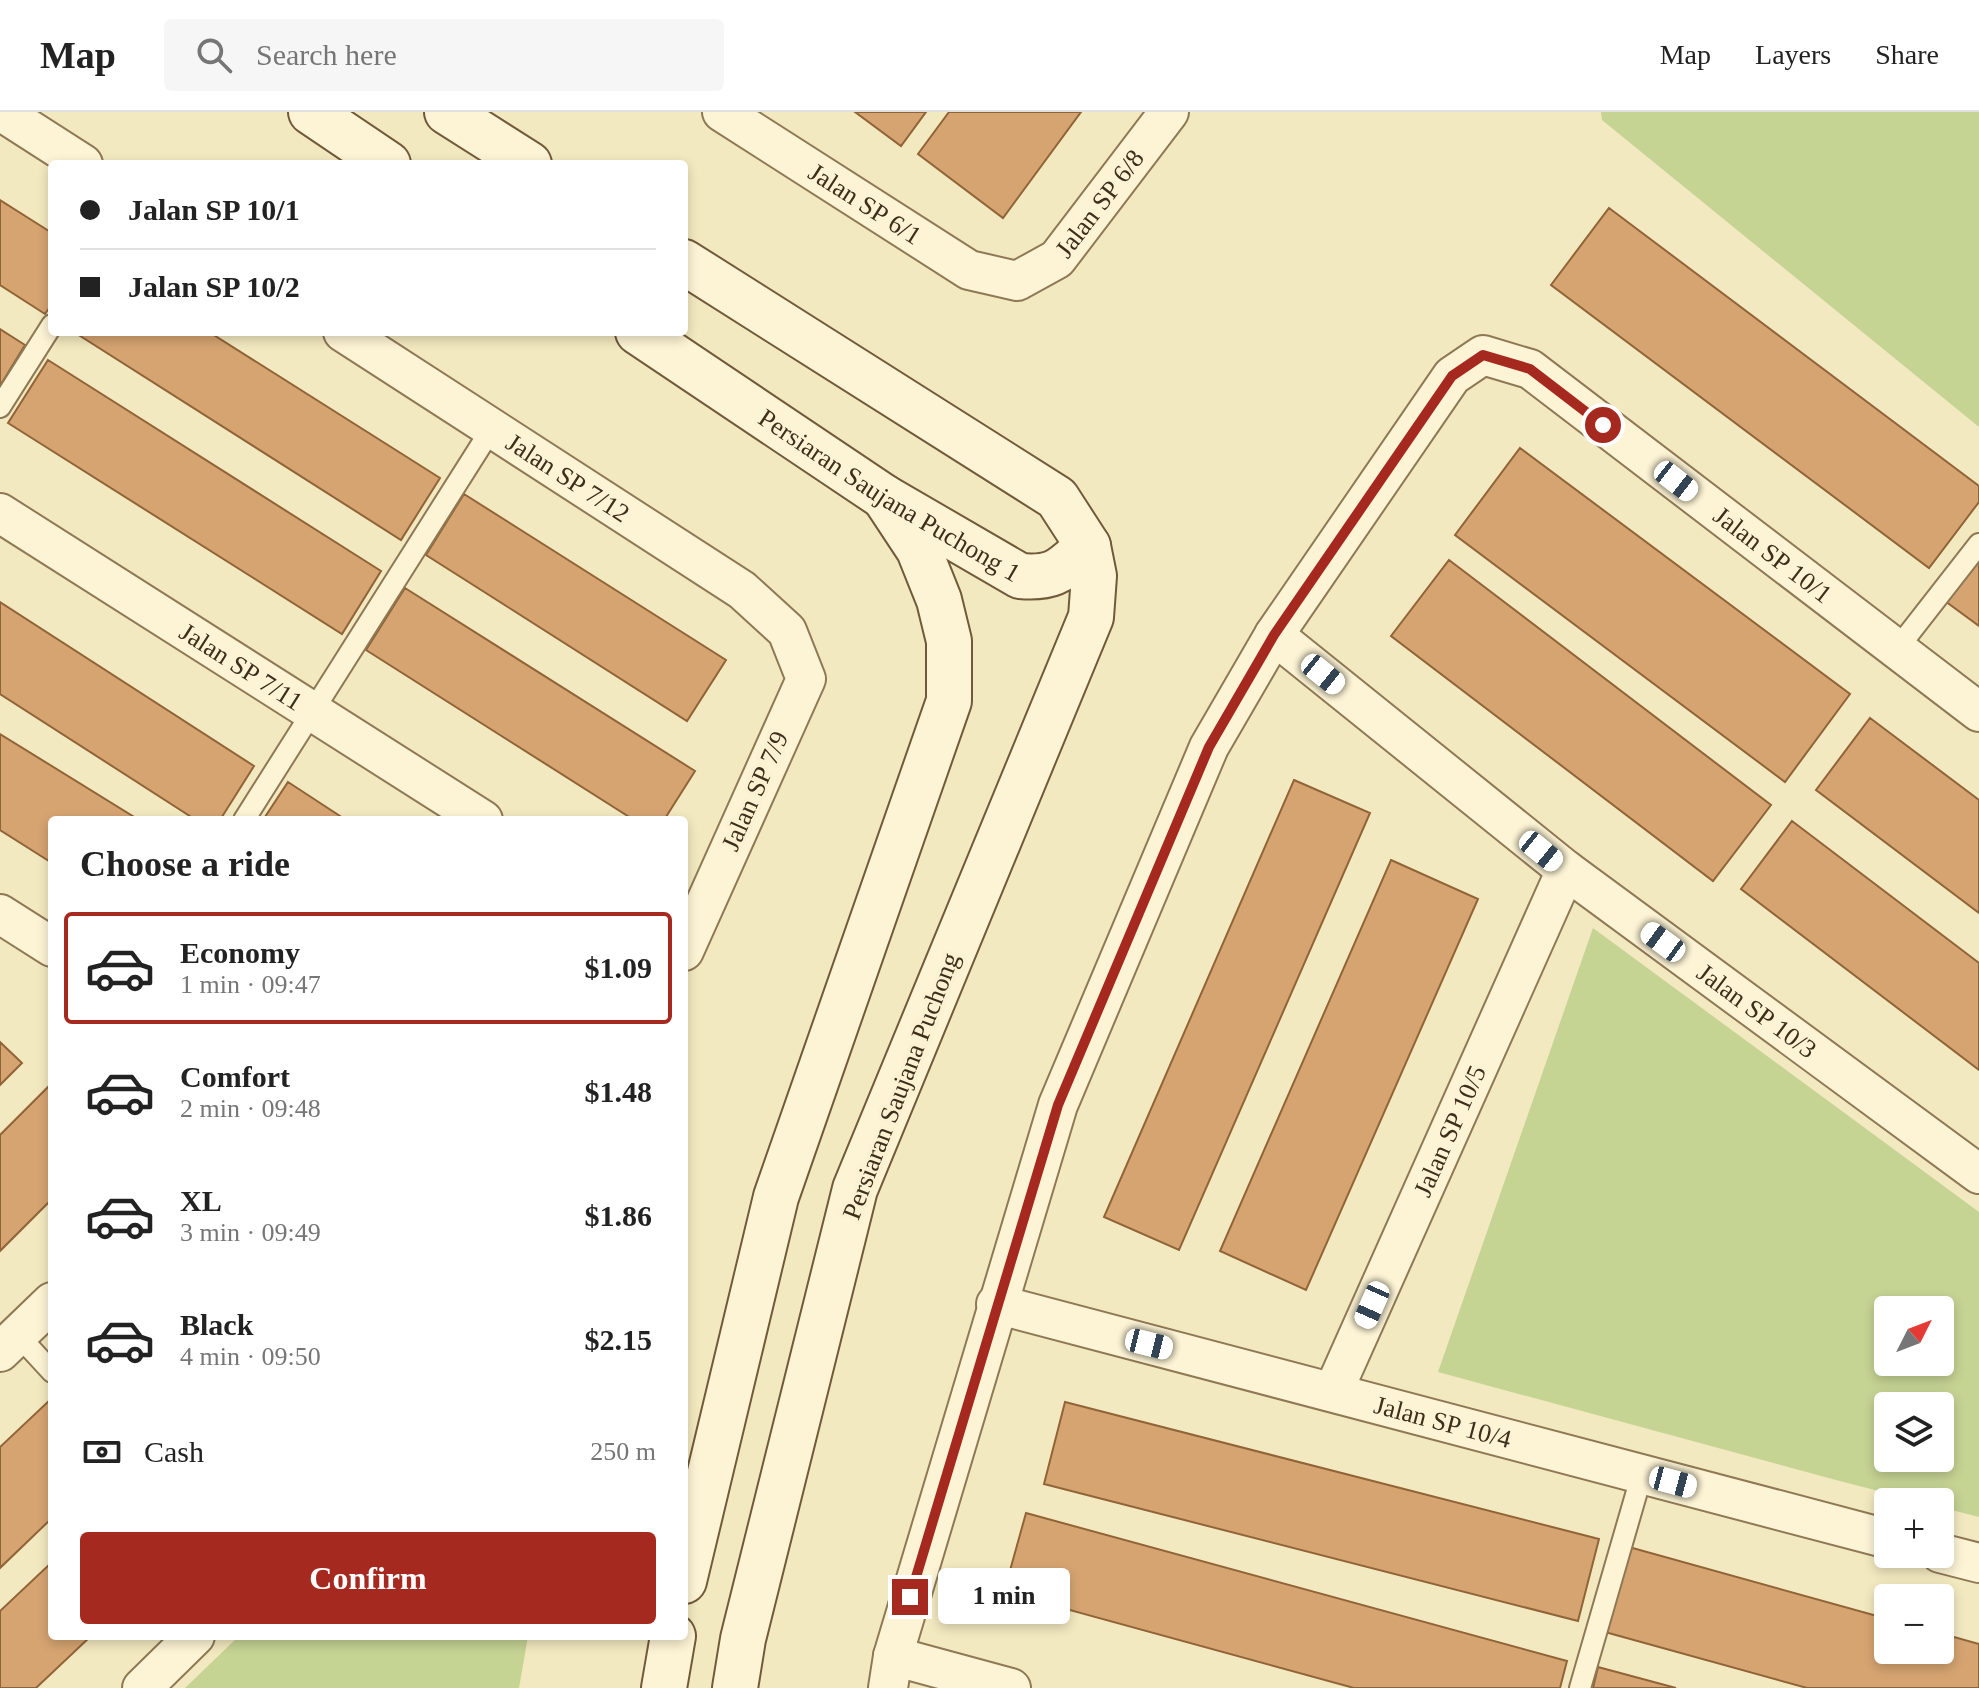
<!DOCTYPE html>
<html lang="en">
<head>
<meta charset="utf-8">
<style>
	:root { --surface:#fff; --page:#f6f6f6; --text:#222; --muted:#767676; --line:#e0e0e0; --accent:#a5291e }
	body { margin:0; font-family:Georgia,serif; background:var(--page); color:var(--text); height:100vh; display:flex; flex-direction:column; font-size:30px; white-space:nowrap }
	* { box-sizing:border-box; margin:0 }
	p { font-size:26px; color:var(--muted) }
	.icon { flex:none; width:44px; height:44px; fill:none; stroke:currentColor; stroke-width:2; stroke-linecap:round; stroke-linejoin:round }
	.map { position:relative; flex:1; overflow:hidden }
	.details { position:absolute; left:48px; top:704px; width:640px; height:824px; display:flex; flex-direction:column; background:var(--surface); border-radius:8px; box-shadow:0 4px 12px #0003 }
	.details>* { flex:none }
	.guide { position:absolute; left:48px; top:48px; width:640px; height:176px; border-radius:8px; box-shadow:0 4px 12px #0003; display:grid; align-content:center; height:176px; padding:0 32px; background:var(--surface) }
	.needle { width:52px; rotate:48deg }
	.fabs { position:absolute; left:1874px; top:1184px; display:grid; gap:16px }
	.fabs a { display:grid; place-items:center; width:80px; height:80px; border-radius:8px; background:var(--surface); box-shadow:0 4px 12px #0003; font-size:40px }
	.end { position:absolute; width:36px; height:36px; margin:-18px; border:10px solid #a5291e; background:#fff; box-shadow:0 0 0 4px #fff }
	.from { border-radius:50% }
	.bubble { position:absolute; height:56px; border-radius:8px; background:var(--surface); box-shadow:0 4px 12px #0003; font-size:26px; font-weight:600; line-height:56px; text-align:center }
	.car { position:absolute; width:24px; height:48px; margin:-24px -12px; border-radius:10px; box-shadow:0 0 6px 2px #0007; background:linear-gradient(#fff 24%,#345 0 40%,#fff 0 76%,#345 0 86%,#fff 0) }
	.guide b { display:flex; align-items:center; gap:28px; height:76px; font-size:30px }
	.guide b+b { border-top:2px solid var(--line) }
	.guide i { width:20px; height:20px; background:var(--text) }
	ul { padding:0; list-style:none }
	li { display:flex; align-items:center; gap:24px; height:112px; margin:0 16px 12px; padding:0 16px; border:4px solid transparent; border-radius:8px }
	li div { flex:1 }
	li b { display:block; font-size:30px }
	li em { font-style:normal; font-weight:600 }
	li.on { border-color:var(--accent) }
	li>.icon { width:72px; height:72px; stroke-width:1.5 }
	h2 { padding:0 32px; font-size:36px; line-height:96px }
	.pay { display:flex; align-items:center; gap:20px; height:88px; padding:0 32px; font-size:30px }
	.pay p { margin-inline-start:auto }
	.cta { display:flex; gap:16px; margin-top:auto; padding:16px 32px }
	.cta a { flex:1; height:92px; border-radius:8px; background:var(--accent); color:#fff; font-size:32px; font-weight:600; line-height:92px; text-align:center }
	header { display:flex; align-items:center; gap:48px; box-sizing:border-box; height:112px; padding:0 40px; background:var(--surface); border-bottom:2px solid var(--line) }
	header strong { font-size:38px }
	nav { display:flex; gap:44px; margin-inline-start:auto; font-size:28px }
	.search { width:560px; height:72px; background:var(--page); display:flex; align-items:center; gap:20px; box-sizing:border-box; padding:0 28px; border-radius:8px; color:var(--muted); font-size:30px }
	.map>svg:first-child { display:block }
	.green { fill:#c5d393; fill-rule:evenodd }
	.building { fill:#d6a471; stroke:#916438; stroke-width:2 }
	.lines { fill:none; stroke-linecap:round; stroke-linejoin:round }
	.lane-casing { stroke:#8f7955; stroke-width:24 }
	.street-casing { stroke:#8f7955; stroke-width:42 }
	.secondary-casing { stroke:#715a39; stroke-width:48 }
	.lane { stroke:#fdf4d5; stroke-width:20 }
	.street { stroke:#fdf4d5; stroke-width:38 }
	.secondary { stroke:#fdf4d5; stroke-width:44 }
	.route { stroke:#a5291e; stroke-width:10 }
	.labels { text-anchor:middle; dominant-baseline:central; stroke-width:8; stroke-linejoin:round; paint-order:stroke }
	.street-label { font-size:26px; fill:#3d2f1c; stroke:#faf2d1 }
</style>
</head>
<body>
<header>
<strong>Map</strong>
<div class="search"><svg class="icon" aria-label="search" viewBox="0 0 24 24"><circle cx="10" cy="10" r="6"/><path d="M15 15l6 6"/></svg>Search here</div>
<nav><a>Map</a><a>Layers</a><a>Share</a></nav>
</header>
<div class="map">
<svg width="1979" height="1576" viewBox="0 0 1979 1576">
	<rect width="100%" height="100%" fill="#f3e9c0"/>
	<path class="green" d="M 1601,0 L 1979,0 L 1979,315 L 1602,8 Z
		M 1593,816 L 1979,1100 L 1979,1405 L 1940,1395 L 1940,1390 L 1921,1390 L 1836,1368 L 1438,1260 ZM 1888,1198 L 1940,1198 L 1940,1250 L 1888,1250 ZM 1888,1294 L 1940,1294 L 1940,1346 L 1888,1346 Z
		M 239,1524 L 528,1524 L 519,1576 L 185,1576 Z"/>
	<path class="building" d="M 855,0 L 926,0 L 901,34 Z
		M 949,0 L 1081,0 L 1003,106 L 918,42 Z
		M 0,88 L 52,121 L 52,192 L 45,202 L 0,173 Z
		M 1609,96 L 1979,374 L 1979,390 L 1929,456 L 1551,173 Z
		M 0,217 L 25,233 L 0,274 Z
		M 74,220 L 209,220 L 440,366 L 401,428 Z
		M 48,248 L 381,459 L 342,522 L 8,311 Z
		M 1520,336 L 1850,582 L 1785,670 L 1455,423 Z
		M 464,382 L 726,548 L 687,609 L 426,443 Z
		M 1979,442 L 1979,514 L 1945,489 Z
		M 1449,448 L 1771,693 L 1713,769 L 1391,524 Z
		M 405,476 L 695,659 L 664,708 L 634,708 L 366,538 Z
		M 0,490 L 254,654 L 220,708 L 196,708 L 0,582 Z
		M 1870,606 L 1979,688 L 1979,801 L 1816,678 Z
		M 0,622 L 139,708 L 52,708 L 52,751 L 0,718 Z
		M 1294,668 L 1370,701 L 1179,1138 L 1104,1105 Z
		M 288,670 L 346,708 L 263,708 Z
		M 1792,709 L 1979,851 L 1979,958 L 1741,777 Z
		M 1391,748 L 1478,787 L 1306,1178 L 1220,1139 Z
		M 0,930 L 22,951 L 0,973 Z
		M 52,971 L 52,1087 L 0,1139 L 0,1023 Z
		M 52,1286 L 52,1406 L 0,1456 L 0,1335 Z
		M 1065,1290 L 1599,1427 L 1578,1509 L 1044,1372 Z
		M 1026,1401 L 1567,1549 L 1560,1576 L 1354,1576 L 1004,1480 Z
		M 1629,1435 L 1888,1507 L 1888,1538 L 1940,1538 L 1940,1521 L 1979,1532 L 1979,1576 L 1807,1576 L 1605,1520 Z
		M 52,1450 L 52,1524 L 91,1524 L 36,1576 L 0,1576 L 0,1499 Z
		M 1598,1555 L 1676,1576 L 1593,1576 Z"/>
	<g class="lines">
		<g class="lane-casing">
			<path id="lane" d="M 0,295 L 52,213
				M 1897,537 L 1979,432
				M 244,708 L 492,316
				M 18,1223 L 52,1260
				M 1580,1576 L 1642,1362"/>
		</g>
		<g class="street-casing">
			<g id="street">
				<path d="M 2,0 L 83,52"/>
				<path id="s1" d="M 722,0 L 969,158 L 1017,169 L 1057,147 L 1169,0"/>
				<path id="s2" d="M 343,220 L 742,478 L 787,519 L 806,567 L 684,839"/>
				<path id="s3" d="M 0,401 L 483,708"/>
				<path id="s4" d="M 1274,523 L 1566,758 L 1979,1062"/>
				<path d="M 0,802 L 52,835"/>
				<path id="s5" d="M 996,1192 L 1888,1427"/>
				<path d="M 0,1240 L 52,1190"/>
				<path id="s6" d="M 1333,1280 L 1566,758"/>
				<path d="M 1940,1441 L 1979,1451"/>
				<path d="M 893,1544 L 1011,1576"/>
				<path d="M 142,1576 L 195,1524"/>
				<path id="s7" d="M 888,1576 L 893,1544 L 1058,993 L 1209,635 L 1274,523 L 1452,264 L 1483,243 L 1530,257 L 1979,600"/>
			</g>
		</g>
		<g class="secondary-casing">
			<g id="secondary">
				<path d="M 311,0 L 388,52"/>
				<path d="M 447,0 L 529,52"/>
				<path d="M 684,150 L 1057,386 L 1088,434 L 1094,464 L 1091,505 L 855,1077 L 743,1527 L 735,1576"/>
				<path id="s8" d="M 638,220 L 884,385 L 1020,464 C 1057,467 1061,457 1088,434"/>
				<path d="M 684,1469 L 776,1085 L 949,589 L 949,529 L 939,488 L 919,438 L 884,385"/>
				<path d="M 664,1576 L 673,1524"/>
			</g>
		</g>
		<use href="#lane" class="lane"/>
		<use href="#street" class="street"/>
		<use href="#secondary" class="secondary"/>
	</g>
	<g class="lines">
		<path class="route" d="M 910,1485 L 1058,993 L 1209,635 L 1274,523 L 1452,264 L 1483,243 L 1530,257 L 1603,313"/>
	</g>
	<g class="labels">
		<g class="street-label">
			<text stroke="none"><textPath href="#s1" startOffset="458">Jalan SP 6/8</textPath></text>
			<text stroke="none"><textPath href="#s1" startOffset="170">Jalan SP 6/1</textPath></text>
			<text stroke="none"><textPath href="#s2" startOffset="268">Jalan SP 7/12</textPath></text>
			<text stroke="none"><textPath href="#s8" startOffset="300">Persiaran Saujana Puchong 1</textPath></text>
			<text stroke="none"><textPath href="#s7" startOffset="1832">Jalan SP 10/1</textPath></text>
			<text stroke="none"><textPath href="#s3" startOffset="286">Jalan SP 7/11</textPath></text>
			<text transform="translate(755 679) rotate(-66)">Jalan SP 7/9</text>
			<text stroke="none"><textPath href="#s4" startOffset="612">Jalan SP 10/3</textPath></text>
			<text transform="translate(901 974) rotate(-69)">Persiaran Saujana Puchong</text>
			<text stroke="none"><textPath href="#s6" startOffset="286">Jalan SP 10/5</textPath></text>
			<text stroke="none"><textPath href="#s5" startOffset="462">Jalan SP 10/4</textPath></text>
		</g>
	</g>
</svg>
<div class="fabs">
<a><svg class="needle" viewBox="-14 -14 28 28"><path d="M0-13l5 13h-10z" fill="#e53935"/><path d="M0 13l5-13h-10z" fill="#767676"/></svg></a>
<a><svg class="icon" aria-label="layers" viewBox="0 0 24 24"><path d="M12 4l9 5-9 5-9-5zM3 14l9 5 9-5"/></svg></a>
<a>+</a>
<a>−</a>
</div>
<i class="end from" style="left:1603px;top:313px"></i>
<i class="end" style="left:910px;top:1485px"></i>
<div class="bubble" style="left:938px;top:1456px;width:132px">1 min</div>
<i class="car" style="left:1676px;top:369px;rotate:128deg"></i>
<i class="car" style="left:1323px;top:562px;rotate:129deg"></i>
<i class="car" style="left:1541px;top:739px;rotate:129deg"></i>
<i class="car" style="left:1663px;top:830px;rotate:306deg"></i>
<i class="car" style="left:1372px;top:1193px;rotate:204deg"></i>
<i class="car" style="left:1149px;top:1232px;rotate:104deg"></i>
<i class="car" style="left:1673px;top:1370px;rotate:105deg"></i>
<div class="guide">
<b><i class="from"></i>Jalan SP 10/1</b>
<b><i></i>Jalan SP 10/2</b>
</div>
<section class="details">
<h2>Choose a ride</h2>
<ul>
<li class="on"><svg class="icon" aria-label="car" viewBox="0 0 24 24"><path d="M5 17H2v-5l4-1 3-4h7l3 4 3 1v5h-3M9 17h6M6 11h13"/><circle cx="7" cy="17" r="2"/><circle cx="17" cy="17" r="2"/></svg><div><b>Economy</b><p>1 min · 09:47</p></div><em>$1.09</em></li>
<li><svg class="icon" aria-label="car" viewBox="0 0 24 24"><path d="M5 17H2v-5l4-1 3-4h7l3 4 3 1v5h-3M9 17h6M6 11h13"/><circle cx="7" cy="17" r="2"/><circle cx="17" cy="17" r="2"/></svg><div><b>Comfort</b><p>2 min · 09:48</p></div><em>$1.48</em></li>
<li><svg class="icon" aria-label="car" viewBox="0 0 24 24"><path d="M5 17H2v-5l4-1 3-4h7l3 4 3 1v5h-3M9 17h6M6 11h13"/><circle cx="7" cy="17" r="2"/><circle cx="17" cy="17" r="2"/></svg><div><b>XL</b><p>3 min · 09:49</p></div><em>$1.86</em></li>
<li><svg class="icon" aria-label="car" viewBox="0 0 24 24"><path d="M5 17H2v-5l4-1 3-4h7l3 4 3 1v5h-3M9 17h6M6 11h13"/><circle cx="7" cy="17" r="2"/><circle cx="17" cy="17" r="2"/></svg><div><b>Black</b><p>4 min · 09:50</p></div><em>$2.15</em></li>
</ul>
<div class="pay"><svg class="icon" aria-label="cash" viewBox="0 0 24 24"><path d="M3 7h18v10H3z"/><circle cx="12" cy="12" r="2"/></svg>Cash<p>250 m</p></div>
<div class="cta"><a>Confirm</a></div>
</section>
</div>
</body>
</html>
